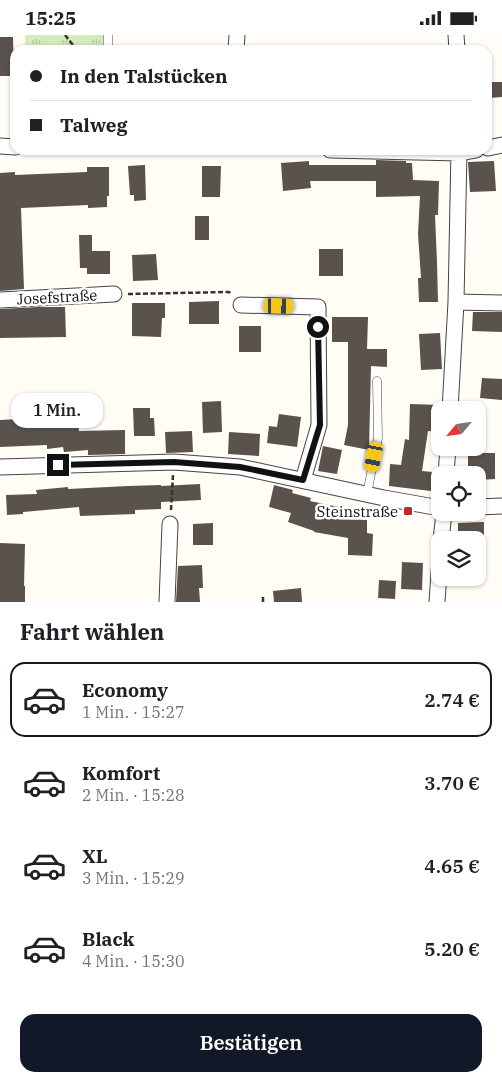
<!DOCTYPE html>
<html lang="de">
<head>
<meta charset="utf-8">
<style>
	:root { --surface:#fff; --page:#f2f2f2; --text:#202124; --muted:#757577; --line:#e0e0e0; --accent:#111827 }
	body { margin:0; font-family:"IBM Plex Serif",serif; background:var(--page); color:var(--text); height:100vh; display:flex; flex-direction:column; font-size:19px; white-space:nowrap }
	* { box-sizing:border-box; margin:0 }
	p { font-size:16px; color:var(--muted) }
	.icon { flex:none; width:28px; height:28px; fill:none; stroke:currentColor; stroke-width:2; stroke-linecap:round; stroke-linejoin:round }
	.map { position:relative; height:567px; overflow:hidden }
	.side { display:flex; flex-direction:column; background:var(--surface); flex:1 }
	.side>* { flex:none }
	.banner { position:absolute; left:10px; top:10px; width:482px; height:110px; border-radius:15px; box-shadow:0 1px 4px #0004; display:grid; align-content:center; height:110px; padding:0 20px; background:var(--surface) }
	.needle { width:32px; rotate:241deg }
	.tools { position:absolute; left:431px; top:366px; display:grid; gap:10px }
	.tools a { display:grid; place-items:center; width:55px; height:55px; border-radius:10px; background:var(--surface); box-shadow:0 1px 4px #0004; font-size:25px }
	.end { position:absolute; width:22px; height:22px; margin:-11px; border:6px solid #111; background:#fff; box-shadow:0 0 0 2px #fff }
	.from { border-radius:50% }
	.bubble { position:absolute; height:35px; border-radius:15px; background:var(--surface); box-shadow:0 1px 4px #0004; font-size:16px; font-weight:600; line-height:35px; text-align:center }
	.car { position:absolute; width:15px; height:30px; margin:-15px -8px; border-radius:6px; box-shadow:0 0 4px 1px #0007; background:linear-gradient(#f5c518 24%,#345 0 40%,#f5c518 0 76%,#345 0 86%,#f5c518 0) }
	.banner b { display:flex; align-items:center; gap:18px; height:48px; font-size:19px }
	.banner b+b { border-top:1px solid var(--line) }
	.banner i { width:12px; height:12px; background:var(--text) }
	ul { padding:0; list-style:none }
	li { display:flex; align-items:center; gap:15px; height:75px; margin:0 10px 8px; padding:0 10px; border:2px solid transparent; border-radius:15px }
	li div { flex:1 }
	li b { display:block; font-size:19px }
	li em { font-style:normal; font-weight:600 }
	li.current { border-color:var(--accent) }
	li>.icon { width:45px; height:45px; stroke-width:1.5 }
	h2 { padding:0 20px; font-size:22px; line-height:60px }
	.action { display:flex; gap:10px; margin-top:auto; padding:10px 20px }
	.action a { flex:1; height:58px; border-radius:15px; background:var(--accent); color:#fff; font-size:20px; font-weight:600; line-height:58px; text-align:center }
	.status { display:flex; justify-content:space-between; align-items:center; height:35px; padding:0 25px; background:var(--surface); direction:ltr }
	.status svg { height:14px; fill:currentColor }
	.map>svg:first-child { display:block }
	.grass { fill:url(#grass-tufts) }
	.building { fill:#5a524d }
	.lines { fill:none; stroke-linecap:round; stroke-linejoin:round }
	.lane-casing { stroke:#444; stroke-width:9 }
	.street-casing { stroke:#444; stroke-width:17 }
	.path { stroke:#333; stroke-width:2.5; stroke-dasharray:5 2.5; stroke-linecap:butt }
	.lane { stroke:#fff; stroke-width:8 }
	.street { stroke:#fff; stroke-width:15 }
	.route { stroke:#111; stroke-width:6 }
	.poi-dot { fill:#c4262e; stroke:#fff; stroke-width:2 }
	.labels { text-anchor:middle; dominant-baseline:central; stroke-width:5; stroke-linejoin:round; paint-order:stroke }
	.street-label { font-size:15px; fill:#111; stroke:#fff }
	.poi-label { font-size:15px; fill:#111; stroke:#fff; text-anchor:end }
</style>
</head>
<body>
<div class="status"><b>15:25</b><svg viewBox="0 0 49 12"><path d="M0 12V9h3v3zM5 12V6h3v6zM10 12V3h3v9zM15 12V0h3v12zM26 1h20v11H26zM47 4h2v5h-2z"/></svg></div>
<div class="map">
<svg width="502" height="567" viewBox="0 0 502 567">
	<defs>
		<pattern id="grass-tufts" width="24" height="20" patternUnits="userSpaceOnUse" patternTransform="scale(1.25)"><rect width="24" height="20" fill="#d5ebbd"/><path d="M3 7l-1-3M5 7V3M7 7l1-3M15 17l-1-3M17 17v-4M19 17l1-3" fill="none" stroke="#b6c8a1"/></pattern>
	</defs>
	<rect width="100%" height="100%" fill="#fffdf5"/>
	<path class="grass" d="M 25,0 L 103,0 L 103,15 L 25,15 Z"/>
	<path class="building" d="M 0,2 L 13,2 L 14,41 L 0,41 Z
		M 488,47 L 502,47 L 502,62 L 488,63 Z
		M 376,125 L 406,126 L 406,128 L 412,128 L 413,145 L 439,146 L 438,180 L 435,180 L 437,227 L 438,267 L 419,267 L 418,243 L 421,243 L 418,199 L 420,161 L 376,162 L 376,146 L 310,146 L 311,153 L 283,156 L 281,128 L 309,126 L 309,130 L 376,130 Z
		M 494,126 L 496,156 L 470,157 L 468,127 Z
		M 145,130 L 146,165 L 134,166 L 134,160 L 130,160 L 128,131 Z
		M 202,131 L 221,131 L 220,162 L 202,162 Z
		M 87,132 L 109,132 L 109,161 L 107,161 L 107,172 L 88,173 L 88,170 L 21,173 L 24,254 L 0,256 L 0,138 L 15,137 L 15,140 L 87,137 Z
		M 195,181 L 209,181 L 209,205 L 195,205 Z
		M 79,200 L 92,200 L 92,216 L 110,216 L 110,239 L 87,239 L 87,233 L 80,233 Z
		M 319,214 L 343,214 L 343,241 L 319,241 Z
		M 156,219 L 158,245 L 133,246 L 132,220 Z
		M 219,266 L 219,289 L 189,289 L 189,267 Z
		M 132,268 L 165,268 L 165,283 L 162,283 L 161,302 L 132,301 Z
		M 38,272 L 65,272 L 66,302 L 0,303 L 0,274 Z
		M 473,277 L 502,277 L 502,297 L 472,296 Z
		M 332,282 L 368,282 L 367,314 L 387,314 L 387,332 L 371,331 L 369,415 L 344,410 L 348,390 L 348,307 L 332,307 Z
		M 239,291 L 261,291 L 261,317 L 239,317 Z
		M 440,298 L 442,334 L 421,335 L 419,299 Z
		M 482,343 L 502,344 L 502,365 L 480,363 Z
		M 221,366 L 222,397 L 203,398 L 202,367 Z
		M 410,369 L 440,370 L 440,397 L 428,396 L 422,436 L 433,437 L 431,456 L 389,451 L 390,429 L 401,430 L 405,404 L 409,405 Z
		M 44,373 L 45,384 L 78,381 L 79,396 L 125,395 L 125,419 L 88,420 L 88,415 L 64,417 L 63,412 L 47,414 L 47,410 L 0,412 L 0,385 L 19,384 L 18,376 Z
		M 133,373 L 150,373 L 150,383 L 154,383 L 155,401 L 134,401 Z
		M 279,379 L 301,382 L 297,412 L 267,408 L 269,391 L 277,392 Z
		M 192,396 L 193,417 L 166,418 L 165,397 Z
		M 229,397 L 260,399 L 259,421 L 228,419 Z
		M 323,411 L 342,415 L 337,439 L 318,436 Z
		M 468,418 L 495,418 L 495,444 L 478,445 L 478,440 L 468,440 Z
		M 200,449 L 201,465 L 161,467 L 161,474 L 135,475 L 135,479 L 80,481 L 79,472 L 23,477 L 23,479 L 7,480 L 6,460 L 37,459 L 36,455 L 68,452 L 68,454 L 128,451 L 161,450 L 161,451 Z
		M 274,450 L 293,455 L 292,458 L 311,463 L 310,466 L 343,473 L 341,484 L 367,485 L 367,498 L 373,499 L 372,521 L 348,520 L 348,503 L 314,497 L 314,496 L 288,487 L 291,478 L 269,472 Z
		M 484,487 L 484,505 L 458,505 L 458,488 Z
		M 213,488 L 213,510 L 193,510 L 193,489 Z
		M 0,508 L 25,509 L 24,551 L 25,551 L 25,567 L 0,567 Z
		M 402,527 L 423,528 L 422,555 L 401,554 Z
		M 202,530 L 203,553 L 199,553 L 200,567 L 176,567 L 178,531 Z
		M 379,545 L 396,546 L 395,564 L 378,563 Z
		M 301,553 L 302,567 L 274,567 L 273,556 Z"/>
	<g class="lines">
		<g class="lane-casing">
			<path id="lane" d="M 108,0 L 108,15
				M 367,459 L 378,403 L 377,346"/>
		</g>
		<g class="street-casing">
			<path id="street" d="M 456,0 L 457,15
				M 236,15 L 237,0
				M 0,111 L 15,112
				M 488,113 L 502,110
				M 330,115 L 460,118 L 476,115
				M 0,265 L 114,259
				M 456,267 L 502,268
				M 241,270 L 318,272 L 319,390 L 303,445
				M 450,375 L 456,267 L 459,115
				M 0,432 L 174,427 L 240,432 L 384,463 L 440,473
				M 446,440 L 448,412
				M 478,472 L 502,471
				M 441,505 L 444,478
				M 167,567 L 170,489
				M 437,567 L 440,524"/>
		</g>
		<path class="path" d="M 65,0 L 73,10 L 75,15
			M 128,259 L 229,257 L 231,259
			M 171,475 L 173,440
			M 263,562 L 263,567"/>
		<use href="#lane" class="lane"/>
		<use href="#street" class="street"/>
	</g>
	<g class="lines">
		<path class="route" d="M 58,430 L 174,427 L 240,432 L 303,445 L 320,390 L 318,292"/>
	</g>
	<rect class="poi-dot" x="403" y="471" width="10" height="10" rx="2.5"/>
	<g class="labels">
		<g class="street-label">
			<text transform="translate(57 262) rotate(-3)">Josefstraße</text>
		</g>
		<g class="poi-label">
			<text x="398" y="476">Steinstraße</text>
		</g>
	</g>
</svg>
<div class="tools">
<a><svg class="needle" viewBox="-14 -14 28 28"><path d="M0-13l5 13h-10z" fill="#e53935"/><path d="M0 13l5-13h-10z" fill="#757577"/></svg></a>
<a><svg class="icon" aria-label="locate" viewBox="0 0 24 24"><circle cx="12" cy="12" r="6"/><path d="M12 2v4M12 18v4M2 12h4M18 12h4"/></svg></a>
<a><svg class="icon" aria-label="layers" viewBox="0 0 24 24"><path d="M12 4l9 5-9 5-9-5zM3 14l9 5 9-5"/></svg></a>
</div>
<i class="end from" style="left:318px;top:292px"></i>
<i class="end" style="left:58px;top:430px"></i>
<div class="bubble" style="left:11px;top:358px;width:92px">1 Min.</div>
<i class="car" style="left:279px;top:271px;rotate:91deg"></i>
<i class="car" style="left:374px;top:422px;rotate:191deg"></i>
<div class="banner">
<b><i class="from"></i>In den Talstücken</b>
<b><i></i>Talweg</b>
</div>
</div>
<section class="side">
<h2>Fahrt wählen</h2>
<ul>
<li class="current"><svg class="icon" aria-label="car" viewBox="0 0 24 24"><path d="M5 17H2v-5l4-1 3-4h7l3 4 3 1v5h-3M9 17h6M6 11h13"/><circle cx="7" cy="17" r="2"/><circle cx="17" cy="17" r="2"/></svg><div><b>Economy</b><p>1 Min. · 15:27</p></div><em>2.74 €</em></li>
<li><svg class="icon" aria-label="car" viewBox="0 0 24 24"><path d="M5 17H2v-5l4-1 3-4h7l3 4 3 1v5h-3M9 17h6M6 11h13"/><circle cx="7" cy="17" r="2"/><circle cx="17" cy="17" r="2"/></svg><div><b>Komfort</b><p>2 Min. · 15:28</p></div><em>3.70 €</em></li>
<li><svg class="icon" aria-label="car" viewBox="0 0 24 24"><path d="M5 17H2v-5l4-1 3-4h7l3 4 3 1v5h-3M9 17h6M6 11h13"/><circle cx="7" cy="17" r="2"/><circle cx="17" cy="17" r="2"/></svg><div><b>XL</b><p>3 Min. · 15:29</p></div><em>4.65 €</em></li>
<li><svg class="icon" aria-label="car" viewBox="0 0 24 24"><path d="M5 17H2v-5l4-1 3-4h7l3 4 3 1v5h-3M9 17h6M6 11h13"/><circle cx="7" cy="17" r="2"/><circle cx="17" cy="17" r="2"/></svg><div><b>Black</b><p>4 Min. · 15:30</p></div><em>5.20 €</em></li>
</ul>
<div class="action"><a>Bestätigen</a></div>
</section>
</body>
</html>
